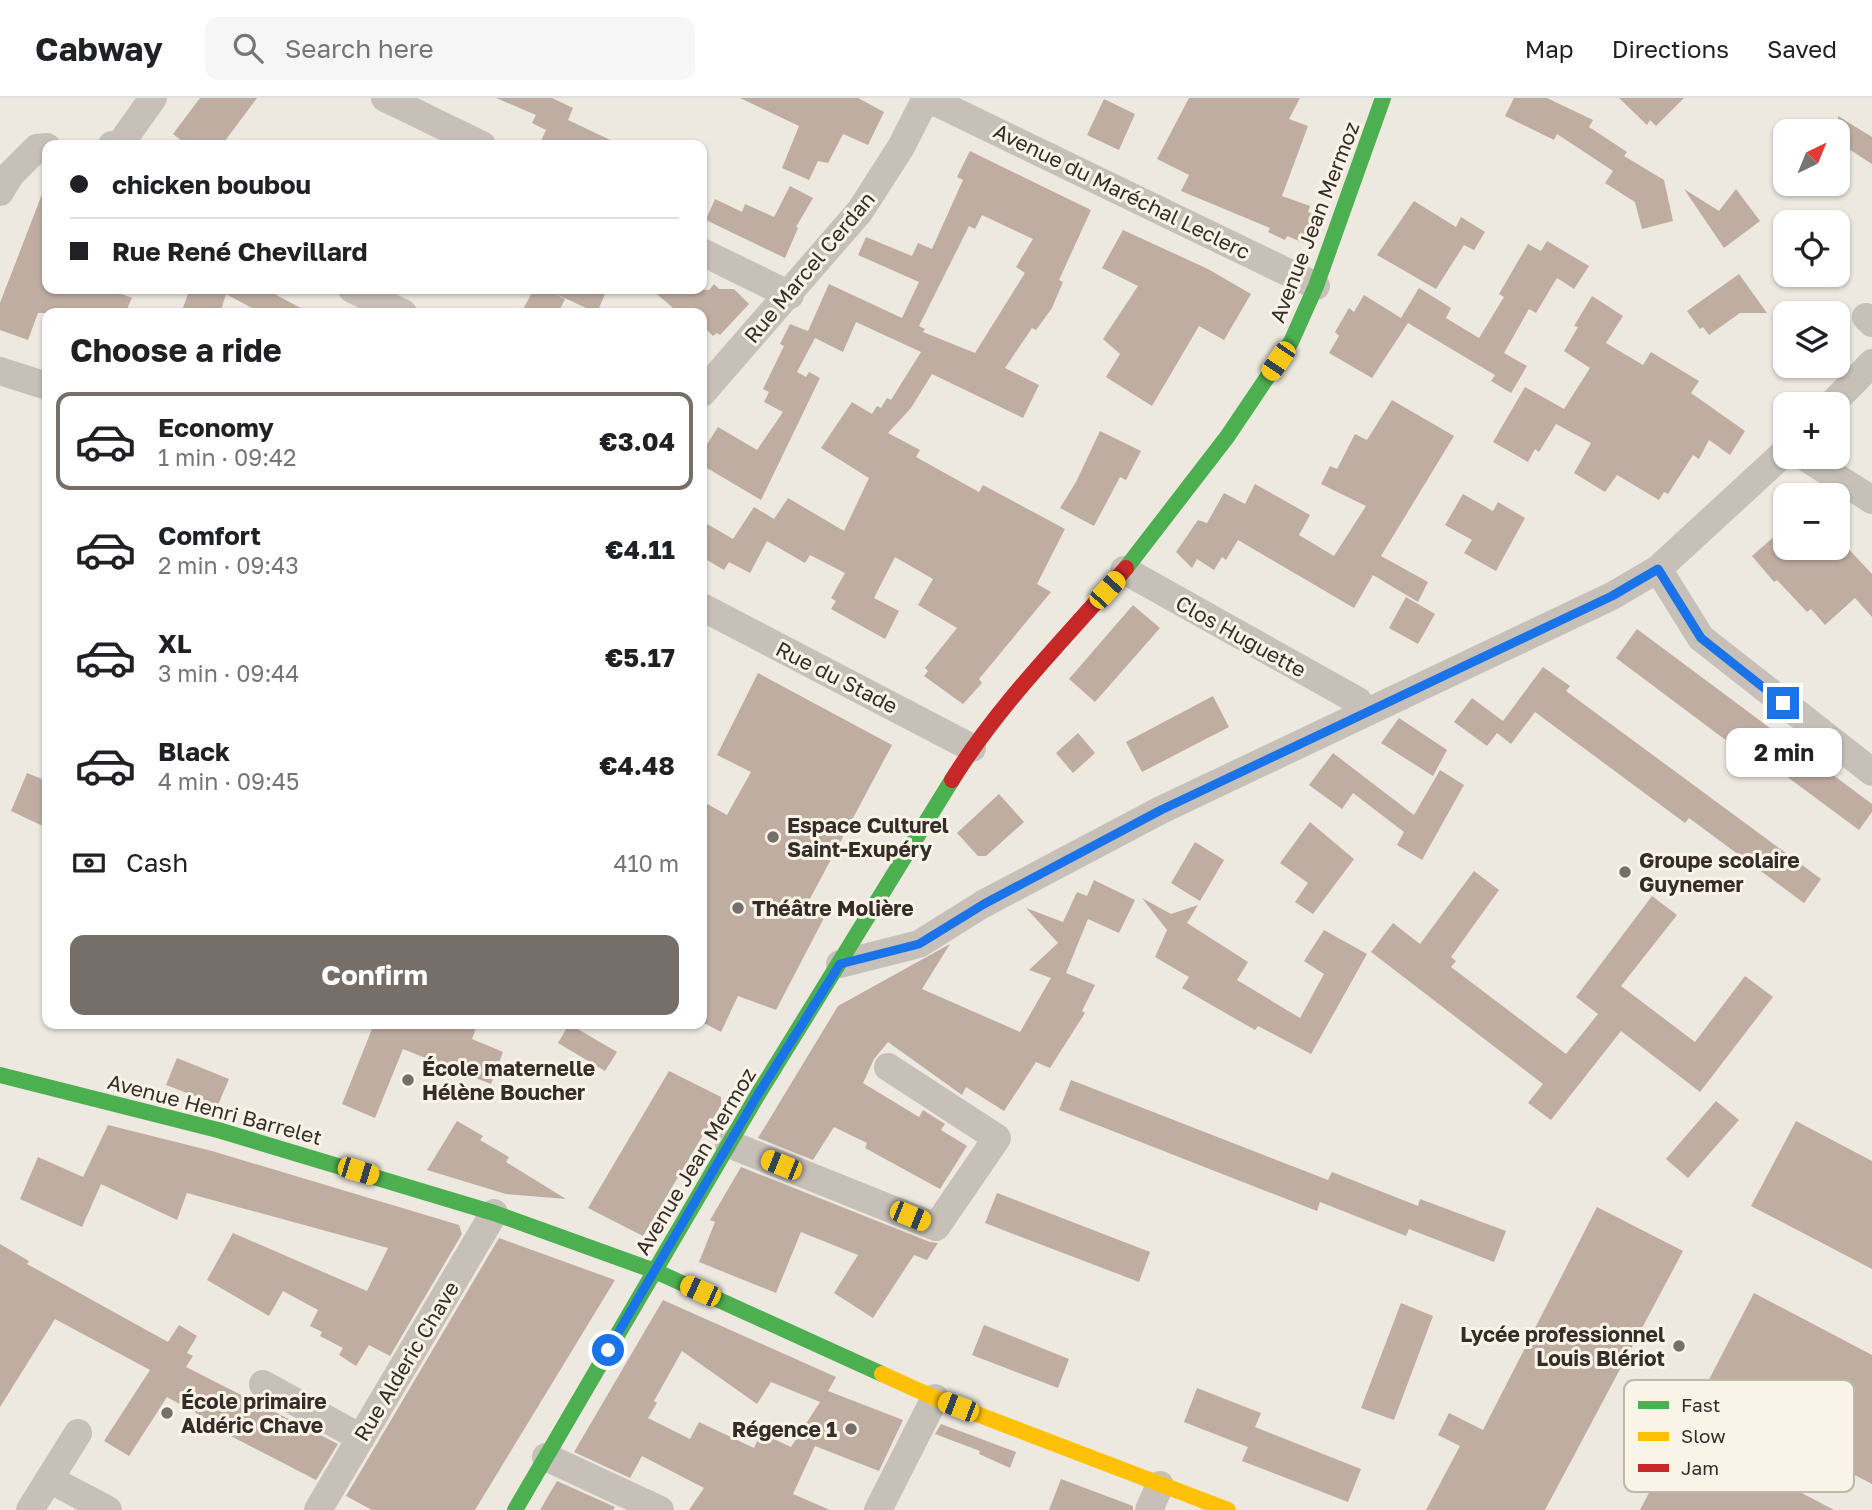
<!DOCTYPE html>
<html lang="en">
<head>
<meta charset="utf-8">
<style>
	:root { --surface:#fff; --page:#f6f6f6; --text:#202124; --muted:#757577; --line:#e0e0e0; --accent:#766e68 }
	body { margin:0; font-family:"Golos Text",sans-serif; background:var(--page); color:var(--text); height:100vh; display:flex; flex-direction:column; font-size:26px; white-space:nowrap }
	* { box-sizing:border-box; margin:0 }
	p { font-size:23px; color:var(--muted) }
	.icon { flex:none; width:38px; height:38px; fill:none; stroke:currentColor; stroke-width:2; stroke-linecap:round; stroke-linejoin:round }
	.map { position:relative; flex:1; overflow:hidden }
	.side { position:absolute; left:42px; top:210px; width:665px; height:721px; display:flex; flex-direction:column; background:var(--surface); border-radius:14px; box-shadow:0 2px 5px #0004 }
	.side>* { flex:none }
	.banner { position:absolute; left:42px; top:42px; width:665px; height:154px; border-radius:14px; box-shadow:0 2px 5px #0004; display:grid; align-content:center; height:154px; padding:0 28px; background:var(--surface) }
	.needle { width:46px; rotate:43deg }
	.fabs { position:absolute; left:1773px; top:21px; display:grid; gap:14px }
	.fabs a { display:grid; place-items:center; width:77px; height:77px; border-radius:14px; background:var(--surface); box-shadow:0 2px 5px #0004; font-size:35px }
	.end { position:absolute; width:32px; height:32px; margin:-16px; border:9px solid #1a73e8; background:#fff; box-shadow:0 0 0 4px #fff }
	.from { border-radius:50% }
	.bubble { position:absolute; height:49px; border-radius:14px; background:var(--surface); box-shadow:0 2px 5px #0004; font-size:23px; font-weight:700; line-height:49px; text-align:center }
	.car { position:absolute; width:21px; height:42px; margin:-21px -10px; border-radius:9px; box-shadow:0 0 5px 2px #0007; background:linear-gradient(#f5c518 24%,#345 0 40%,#f5c518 0 76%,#345 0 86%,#f5c518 0) }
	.banner b { display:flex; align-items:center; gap:24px; height:66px; font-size:26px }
	.banner b+b { border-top:2px solid var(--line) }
	.banner i { width:18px; height:18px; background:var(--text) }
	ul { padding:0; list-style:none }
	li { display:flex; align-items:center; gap:21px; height:98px; margin:0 14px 10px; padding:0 14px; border:4px solid transparent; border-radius:14px }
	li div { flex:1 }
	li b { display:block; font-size:26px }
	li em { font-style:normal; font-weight:700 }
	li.active { border-color:var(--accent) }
	li>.icon { width:63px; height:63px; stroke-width:1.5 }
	h2 { padding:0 28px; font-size:32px; line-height:84px }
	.pay { display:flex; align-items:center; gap:18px; height:77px; padding:0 28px; font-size:26px }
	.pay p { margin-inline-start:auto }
	.button { display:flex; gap:14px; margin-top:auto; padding:14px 28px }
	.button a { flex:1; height:80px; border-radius:14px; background:var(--accent); color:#fff; font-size:28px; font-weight:700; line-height:80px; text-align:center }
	header { display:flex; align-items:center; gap:42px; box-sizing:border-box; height:98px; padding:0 35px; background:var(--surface); border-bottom:2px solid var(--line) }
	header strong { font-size:33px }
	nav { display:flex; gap:38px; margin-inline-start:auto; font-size:24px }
	.search { width:490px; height:63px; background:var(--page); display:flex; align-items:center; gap:18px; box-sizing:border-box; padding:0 24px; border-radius:14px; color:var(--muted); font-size:26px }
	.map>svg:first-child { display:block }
	.building { fill:#c0ada2; fill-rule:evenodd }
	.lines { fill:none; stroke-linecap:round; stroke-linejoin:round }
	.street { stroke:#c6c0b9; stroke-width:28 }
	.fast { stroke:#4caf50; stroke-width:16 }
	.slow { stroke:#ffc107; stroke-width:16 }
	.jam { stroke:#c62828; stroke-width:16 }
	.route { stroke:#1a73e8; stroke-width:9 }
	.poi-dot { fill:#766e68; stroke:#f9f3e8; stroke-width:2.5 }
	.labels { text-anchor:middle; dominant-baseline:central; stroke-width:6; stroke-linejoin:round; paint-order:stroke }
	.street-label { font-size:21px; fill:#362d28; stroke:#f9f3e8 }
	.poi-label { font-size:21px; font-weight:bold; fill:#362d28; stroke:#f9f3e8; text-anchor:start }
	.key { fill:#f9f3e8; stroke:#beb8ae; stroke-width:2 }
	.key-label { font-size:19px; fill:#362d28 }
</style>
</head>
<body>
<header>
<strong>Cabway</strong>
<div class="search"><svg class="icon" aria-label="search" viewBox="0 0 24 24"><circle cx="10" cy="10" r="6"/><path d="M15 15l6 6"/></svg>Search here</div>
<nav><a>Map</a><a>Directions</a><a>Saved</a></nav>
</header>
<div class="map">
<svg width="1872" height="1412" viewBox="0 0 1872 1412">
	<rect width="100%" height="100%" fill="#ede8e0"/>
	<path class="building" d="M 200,0 L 257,0 L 222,47 L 187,47 L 173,36 Z
		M 496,0 L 552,0 L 573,10 L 568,22 L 621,47 L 539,47 L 546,32 L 532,25 L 536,17 Z
		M 740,0 L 858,0 L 884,14 L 868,47 L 843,36 L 828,65 L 818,63 L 809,82 L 782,70 L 799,28 Z
		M 1189,0 L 1300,0 L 1289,21 L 1308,28 L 1282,98 L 1310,108 L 1308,114 L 1316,118 L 1304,145 L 1287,138 L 1285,142 L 1268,134 L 1270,130 L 1181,93 L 1189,77 L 1157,61 Z
		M 1514,0 L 1547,0 L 1593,22 L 1589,29 L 1627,54 L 1624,58 L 1664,82 L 1673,123 L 1642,131 L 1635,104 L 1605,85 L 1613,73 L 1557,36 L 1554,42 L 1505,18 Z
		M 1619,0 L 1684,0 L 1656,28 L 1650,22 L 1647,27 Z
		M 1104,1 L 1135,16 L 1119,52 L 1087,37 Z
		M 1838,18 L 1872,39 L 1872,66 L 1838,44 Z
		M 970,53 L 1091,112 L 1059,182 L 1063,184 L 1052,210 L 1036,232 L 1032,230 L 1005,270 L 1039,287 L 1023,320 L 932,276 L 911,310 L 888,335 L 920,352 L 916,359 L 979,394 L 983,387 L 1065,431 L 1037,486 L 1051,494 L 979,581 L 982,585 L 963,606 L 924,578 L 928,573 L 925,570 L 957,530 L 918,507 L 933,481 L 895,459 L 874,500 L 899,513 L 885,541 L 831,511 L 836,503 L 831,500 L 845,475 L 810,457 L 805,465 L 767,443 L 750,475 L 729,464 L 724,472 L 702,459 L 702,423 L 733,441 L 754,409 L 774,421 L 788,400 L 844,433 L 869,380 L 821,350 L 852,304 L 872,316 L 877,308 L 881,310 L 887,300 L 891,302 L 921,254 L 856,224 L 843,254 L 815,240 L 797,274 L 806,279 L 809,274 L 820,280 L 761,402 L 702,367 L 702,354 L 718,329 L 757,352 L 783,314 L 764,304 L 769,294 L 763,291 L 784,248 L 780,246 L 790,226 L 808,233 L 829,186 L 902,220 L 919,184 L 858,157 L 866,139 L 912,158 L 918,145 L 932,151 L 963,82 L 957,79 ZM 982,117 L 1033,141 L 1016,169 L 1025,175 L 975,255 L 923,234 L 925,231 L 919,228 L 969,128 L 975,131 Z
		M 790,88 L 813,100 L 796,129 L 798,130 L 785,160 L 706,122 L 715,101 L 742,114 L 745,106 L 774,119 Z
		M 44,91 L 47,91 L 47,191 L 108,191 L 132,200 L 125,215 L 38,215 L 28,242 L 0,232 L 0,205 Z
		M 1684,91 L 1719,113 L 1736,91 L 1760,123 L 1724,150 Z
		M 1414,103 L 1456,129 L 1461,119 L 1485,134 L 1474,152 L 1464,147 L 1436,191 L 1377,157 Z
		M 1123,132 L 1208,171 L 1251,196 L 1224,242 L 1199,228 L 1152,308 L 1106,279 L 1120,256 L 1103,241 L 1138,188 L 1102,170 Z
		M 1547,143 L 1589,168 L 1574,191 L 1557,180 L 1536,215 L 1529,211 L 1504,255 L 1527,268 L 1511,295 L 1491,283 L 1495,277 L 1408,225 L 1372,280 L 1329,255 L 1339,238 L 1335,234 L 1349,210 L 1354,214 L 1364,197 L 1401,220 L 1419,190 L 1451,210 L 1446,220 L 1479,240 L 1504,199 L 1499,196 L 1528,146 L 1541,153 Z
		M 1739,176 L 1767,215 L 1740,215 L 1709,237 L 1703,229 L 1700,231 L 1687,213 Z
		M 714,186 L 719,191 L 734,191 L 749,206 L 720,237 L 717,235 L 713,238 L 702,227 L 702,215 L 687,215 L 684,210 L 679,215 L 651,191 L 709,192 Z
		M 190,191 L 265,191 L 310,215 L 261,215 L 226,196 L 220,215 L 181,215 Z
		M 534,191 L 545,191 L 565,201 L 558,215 L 521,215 Z
		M 545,191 L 607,191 L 597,215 Z
		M 1592,198 L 1623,218 L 1606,245 L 1643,267 L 1651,254 L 1699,283 L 1691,295 L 1745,333 L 1730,357 L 1709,342 L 1699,361 L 1693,357 L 1668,396 L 1664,394 L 1659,402 L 1617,377 L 1605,394 L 1574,375 L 1591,345 L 1556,326 L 1539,354 L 1535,351 L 1528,364 L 1493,344 L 1525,289 L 1564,311 L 1590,270 L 1564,253 L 1578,229 L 1574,228 Z
		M 1392,302 L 1454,338 L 1381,458 L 1428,484 L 1418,504 L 1373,477 L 1354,510 L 1238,442 L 1226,462 L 1222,459 L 1214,472 L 1197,461 L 1192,470 L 1176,454 L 1198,422 L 1207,425 L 1224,395 L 1245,406 L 1255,386 L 1310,417 L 1299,437 L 1334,458 L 1366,408 L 1321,386 L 1330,368 L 1337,371 L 1355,336 L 1367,342 Z
		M 1100,333 L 1141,353 L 1126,382 L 1120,379 L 1094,428 L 1060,410 L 1076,384 Z
		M 1463,396 L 1493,413 L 1498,404 L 1525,420 L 1496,473 L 1464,455 L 1472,442 L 1445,427 Z
		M 1785,429 L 1785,450 L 1838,450 L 1842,444 L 1872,476 L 1872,519 L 1855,500 L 1825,527 L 1811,511 L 1807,514 L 1777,482 L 1774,484 L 1752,458 Z
		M 1406,499 L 1435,516 L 1418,546 L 1389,530 Z
		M 1133,507 L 1160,530 L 1095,604 L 1069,581 Z
		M 1637,531 L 1872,706 L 1872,714 L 1859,732 L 1743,646 L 1739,652 L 1616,560 Z
		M 1543,569 L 1570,588 L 1566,593 L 1821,781 L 1804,805 L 1689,720 L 1685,725 L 1535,614 L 1511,646 L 1497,635 L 1487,648 L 1454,624 L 1472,600 L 1503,623 Z
		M 758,575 L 892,647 L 805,810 L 824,820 L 776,912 L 738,898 L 721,934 L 702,924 L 702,703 L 727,717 L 751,674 L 717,657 Z
		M 1213,598 L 1229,629 L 1142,674 L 1126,644 Z
		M 1399,620 L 1447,652 L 1433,678 L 1381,645 Z
		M 1078,635 L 1095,655 L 1073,675 L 1056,655 Z
		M 1333,655 L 1414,717 L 1440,672 L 1464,687 L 1422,762 L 1397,747 L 1404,734 L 1353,695 L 1342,711 L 1309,687 Z
		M 27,675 L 47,683 L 47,730 L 11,713 Z
		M 999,696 L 1024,724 L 986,758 L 978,758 L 957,735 Z
		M 1310,724 L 1354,761 L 1313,816 L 1295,804 L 1308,785 L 1280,765 Z
		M 1195,744 L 1224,762 L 1200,803 L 1171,785 Z
		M 1474,773 L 1499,792 L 1451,859 L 1456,863 L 1451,869 L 1566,956 L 1598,916 L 1576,899 L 1652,798 L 1677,817 L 1621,888 L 1695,944 L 1745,878 L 1773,899 L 1700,994 L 1621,933 L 1551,1022 L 1528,1005 L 1543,986 L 1371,854 L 1393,825 L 1420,846 Z
		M 1094,782 L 1135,802 L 1119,835 L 1088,821 L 1066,875 L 1095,887 L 1082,913 L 1085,915 L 1050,970 L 1036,964 L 1004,1013 L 966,989 L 962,997 L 888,944 L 874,961 L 863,985 L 919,1019 L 923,1012 L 945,1026 L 941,1032 L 967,1048 L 940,1091 L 865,1050 L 867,1045 L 834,1029 L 813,1062 L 758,1040 L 838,908 L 950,846 L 922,891 L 1020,934 L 1051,880 L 1029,872 L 1058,845 L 1026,810 L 1063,824 L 1077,794 L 1087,798 Z
		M 1142,800 L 1171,816 L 1198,807 L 1187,825 L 1248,864 L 1237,882 L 1300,920 L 1324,876 L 1304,863 L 1324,832 L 1367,856 L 1311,956 L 1258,928 L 1255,932 L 1182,890 L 1189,879 L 1155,859 L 1167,832 Z
		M 374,926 L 464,926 L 476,930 L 472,941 L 503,954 L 491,986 L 403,951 L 375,1020 L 342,1006 Z
		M 569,926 L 617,954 L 605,973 L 558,945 Z
		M 177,960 L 229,981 L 218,1007 L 166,987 Z
		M 669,973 L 721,999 L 721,1007 L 643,1138 L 588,1110 Z
		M 1071,982 L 1328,1082 L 1332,1074 L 1418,1108 L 1420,1101 L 1506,1133 L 1494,1164 L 1409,1131 L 1406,1138 L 1320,1104 L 1317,1113 L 1059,1012 Z
		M 1716,1003 L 1739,1022 L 1688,1080 L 1666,1061 Z
		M 457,1023 L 483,1038 L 480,1042 L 509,1059 L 506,1064 L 566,1101 L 506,1096 L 427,1072 Z
		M 1796,1023 L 1872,1063 L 1872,1171 L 1751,1108 Z
		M 108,1027 L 212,1053 L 459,1127 L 462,1136 L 390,1258 L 369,1247 L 356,1268 L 339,1257 L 343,1250 L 320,1238 L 322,1234 L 310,1228 L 318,1212 L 283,1193 L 269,1218 L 207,1182 L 233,1135 L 367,1193 L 388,1150 L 187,1095 L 177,1122 L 101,1086 L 82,1129 L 20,1101 L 38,1059 L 83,1079 Z
		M 741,1069 L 930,1144 L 938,1145 L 927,1162 L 914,1157 L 873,1220 L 834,1195 L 858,1157 L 801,1134 L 776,1195 L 699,1164 L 715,1124 L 710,1122 Z
		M 997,1095 L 1150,1154 L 1139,1184 L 985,1125 Z
		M 1597,1109 L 1683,1153 L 1545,1412 L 1426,1412 L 1460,1348 L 1438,1337 L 1449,1315 L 1483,1332 Z
		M 499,1140 L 615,1182 L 475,1412 L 372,1412 L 346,1398 Z
		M 0,1146 L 29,1163 L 27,1166 L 168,1244 L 179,1227 L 197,1238 L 187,1255 L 193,1258 L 186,1269 L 338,1346 L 316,1382 L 219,1332 L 221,1329 L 167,1299 L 129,1358 L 104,1343 L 150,1272 L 55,1221 L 0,1309 Z
		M 1754,1195 L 1872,1257 L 1872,1386 L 1701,1297 Z
		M 663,1202 L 836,1279 L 828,1293 L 903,1322 L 879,1373 L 815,1348 L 793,1396 L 830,1412 L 689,1412 L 704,1390 L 642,1358 L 630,1380 L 574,1354 ZM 682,1253 L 757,1306 L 771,1284 L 820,1304 L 791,1349 L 761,1335 L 754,1350 L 699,1324 L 690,1341 L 648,1320 L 657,1305 L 654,1303 Z
		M 1401,1205 L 1433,1218 L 1394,1322 L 1361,1310 Z
		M 984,1227 L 1069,1261 L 1058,1290 L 972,1257 Z
		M 1197,1290 L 1261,1315 L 1255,1329 L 1361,1371 L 1348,1404 L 1242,1363 L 1248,1349 L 1184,1324 Z
		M 941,1326 L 1016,1354 L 1010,1370 L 979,1356 L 980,1353 L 935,1336 Z
		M 1682,1332 L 1834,1412 L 1640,1412 Z
		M 1061,1381 L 1133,1408 L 1133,1412 L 1049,1412 Z
		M 557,1383 L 615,1409 L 613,1412 L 540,1412 Z"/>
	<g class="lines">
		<path class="street" d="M 385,0 L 482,47
			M 927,0 L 1316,188
			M 112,47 L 121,45 L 153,0
			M 0,94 L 11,76 L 37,50 L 47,49
			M 702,154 L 790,197
			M 352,191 L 403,215
			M 1866,219 L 1872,225
			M 0,273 L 47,288
			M 702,295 L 860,113 L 901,49 L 926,0
			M 1832,306 L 1872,265
			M 1805,359 L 1872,402
			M 1658,471 L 1701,540 L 1872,674
			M 1124,472 L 1358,603
			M 702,509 L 972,650
			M 840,866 L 919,846 L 983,806 L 1161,712 L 1612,498 L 1658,471 L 1785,354
			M 729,1046 L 936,1129 L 997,1040 L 888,969
			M 263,1286 L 361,1340
			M 546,1359 L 660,1412
			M 49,1381 L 108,1412
			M 30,1412 L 78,1335
			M 318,1412 L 494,1115
			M 878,1412 L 935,1300
			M 1149,1412 L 1160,1387"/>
		<path class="fast" d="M 1126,470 L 1227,339 L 1291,244 L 1316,188 L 1383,0
			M 0,977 L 218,1032 L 494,1115 L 655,1173 L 882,1276
			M 515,1412 L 757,998 L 952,682"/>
		<path class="slow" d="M 882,1276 L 935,1300 L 1228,1412"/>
		<path class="jam" d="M 952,682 C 1001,603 1066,540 1126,470"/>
	</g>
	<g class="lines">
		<path class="route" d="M 608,1252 L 757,998 L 840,866 L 919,846 L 984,806 L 1161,712 L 1612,498 L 1658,471 L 1701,540 L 1783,605"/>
	</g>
	<g class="poi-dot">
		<circle cx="773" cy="739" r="7"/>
		<circle cx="1625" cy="774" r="7"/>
		<circle cx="738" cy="810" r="7"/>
		<circle cx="408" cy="982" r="7"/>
		<circle cx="1679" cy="1248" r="7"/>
		<circle cx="167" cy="1315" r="7"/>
		<circle cx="851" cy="1331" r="7"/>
	</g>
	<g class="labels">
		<g class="street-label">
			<text transform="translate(1122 93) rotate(26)">Avenue du Maréchal Leclerc</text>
			<text transform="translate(1314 124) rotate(-69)">Avenue Jean Mermoz</text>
			<text transform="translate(809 169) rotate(-50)">Rue Marcel Cerdan</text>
			<text transform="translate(1241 538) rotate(29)">Clos Huguette</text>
			<text transform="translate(837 579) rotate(27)">Rue du Stade</text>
			<text transform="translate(215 1011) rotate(15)">Avenue Henri Barrelet</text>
			<text transform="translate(695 1063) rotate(-59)">Avenue Jean Mermoz</text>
			<text transform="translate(406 1263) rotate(-59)">Rue Alderic Chave</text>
		</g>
		<g class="poi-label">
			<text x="787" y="727">Espace Culturel<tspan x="787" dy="24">Saint-Exupéry</tspan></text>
			<text x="1639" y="762">Groupe scolaire<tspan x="1639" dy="24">Guynemer</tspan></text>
			<text x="752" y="810">Théâtre Molière</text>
			<text x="422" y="970">École maternelle<tspan x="422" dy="24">Hélène Boucher</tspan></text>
			<text x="1665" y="1236" text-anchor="end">Lycée professionnel<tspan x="1665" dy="24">Louis Blériot</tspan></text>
			<text x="181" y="1303">École primaire<tspan x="181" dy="24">Aldéric Chave</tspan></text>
			<text x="837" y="1331" text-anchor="end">Régence 1</text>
		</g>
	</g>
	<rect x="1624" y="1282" width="230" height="112" rx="10" class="key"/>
	<rect x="1638" y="1303" width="31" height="8" fill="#4caf50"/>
	<rect x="1638" y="1334" width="31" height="9" fill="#ffc107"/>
	<rect x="1638" y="1366" width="31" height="8" fill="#c62828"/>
	<g class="key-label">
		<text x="1681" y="1314">Fast</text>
		<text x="1681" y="1345">Slow</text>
		<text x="1681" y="1377">Jam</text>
	</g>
</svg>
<div class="fabs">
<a><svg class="needle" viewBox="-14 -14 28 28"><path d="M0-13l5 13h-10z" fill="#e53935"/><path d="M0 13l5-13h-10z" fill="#757577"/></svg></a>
<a><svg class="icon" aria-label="locate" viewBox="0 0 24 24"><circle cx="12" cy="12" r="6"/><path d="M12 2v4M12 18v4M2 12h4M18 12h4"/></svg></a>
<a><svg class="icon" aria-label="layers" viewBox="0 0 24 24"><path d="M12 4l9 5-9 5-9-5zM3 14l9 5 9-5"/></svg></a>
<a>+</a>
<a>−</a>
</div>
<i class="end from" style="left:608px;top:1252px"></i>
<i class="end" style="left:1783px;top:605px"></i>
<div class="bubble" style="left:1726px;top:630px;width:116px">2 min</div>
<i class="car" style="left:1278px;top:263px;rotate:214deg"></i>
<i class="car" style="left:1107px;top:492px;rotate:42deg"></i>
<i class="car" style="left:781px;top:1067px;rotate:292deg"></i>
<i class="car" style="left:358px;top:1073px;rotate:107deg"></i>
<i class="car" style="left:910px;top:1118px;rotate:112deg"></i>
<i class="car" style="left:700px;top:1193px;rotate:294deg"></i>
<i class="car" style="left:958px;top:1309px;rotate:291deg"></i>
<div class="banner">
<b><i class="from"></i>chicken boubou</b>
<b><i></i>Rue René Chevillard</b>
</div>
<section class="side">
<h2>Choose a ride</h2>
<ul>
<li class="active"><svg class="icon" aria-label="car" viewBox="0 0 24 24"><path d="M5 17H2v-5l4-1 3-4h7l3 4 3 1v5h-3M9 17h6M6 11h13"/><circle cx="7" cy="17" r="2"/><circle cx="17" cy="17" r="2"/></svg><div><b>Economy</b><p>1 min · 09:42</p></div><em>€3.04</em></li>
<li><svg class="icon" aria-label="car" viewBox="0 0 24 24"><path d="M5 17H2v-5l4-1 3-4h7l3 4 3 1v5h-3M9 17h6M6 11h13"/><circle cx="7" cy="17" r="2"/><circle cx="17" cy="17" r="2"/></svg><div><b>Comfort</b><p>2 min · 09:43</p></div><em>€4.11</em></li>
<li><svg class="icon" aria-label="car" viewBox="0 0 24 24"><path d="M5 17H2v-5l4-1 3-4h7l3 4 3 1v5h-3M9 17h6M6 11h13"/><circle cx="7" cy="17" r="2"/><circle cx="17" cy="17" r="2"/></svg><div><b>XL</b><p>3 min · 09:44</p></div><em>€5.17</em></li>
<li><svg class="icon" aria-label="car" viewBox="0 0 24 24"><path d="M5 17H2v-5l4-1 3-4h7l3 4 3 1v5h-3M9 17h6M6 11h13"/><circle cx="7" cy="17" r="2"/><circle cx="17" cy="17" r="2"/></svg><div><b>Black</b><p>4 min · 09:45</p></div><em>€4.48</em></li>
</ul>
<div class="pay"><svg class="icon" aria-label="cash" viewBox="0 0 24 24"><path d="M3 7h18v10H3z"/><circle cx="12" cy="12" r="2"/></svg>Cash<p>410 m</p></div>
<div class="button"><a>Confirm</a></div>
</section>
</div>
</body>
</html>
